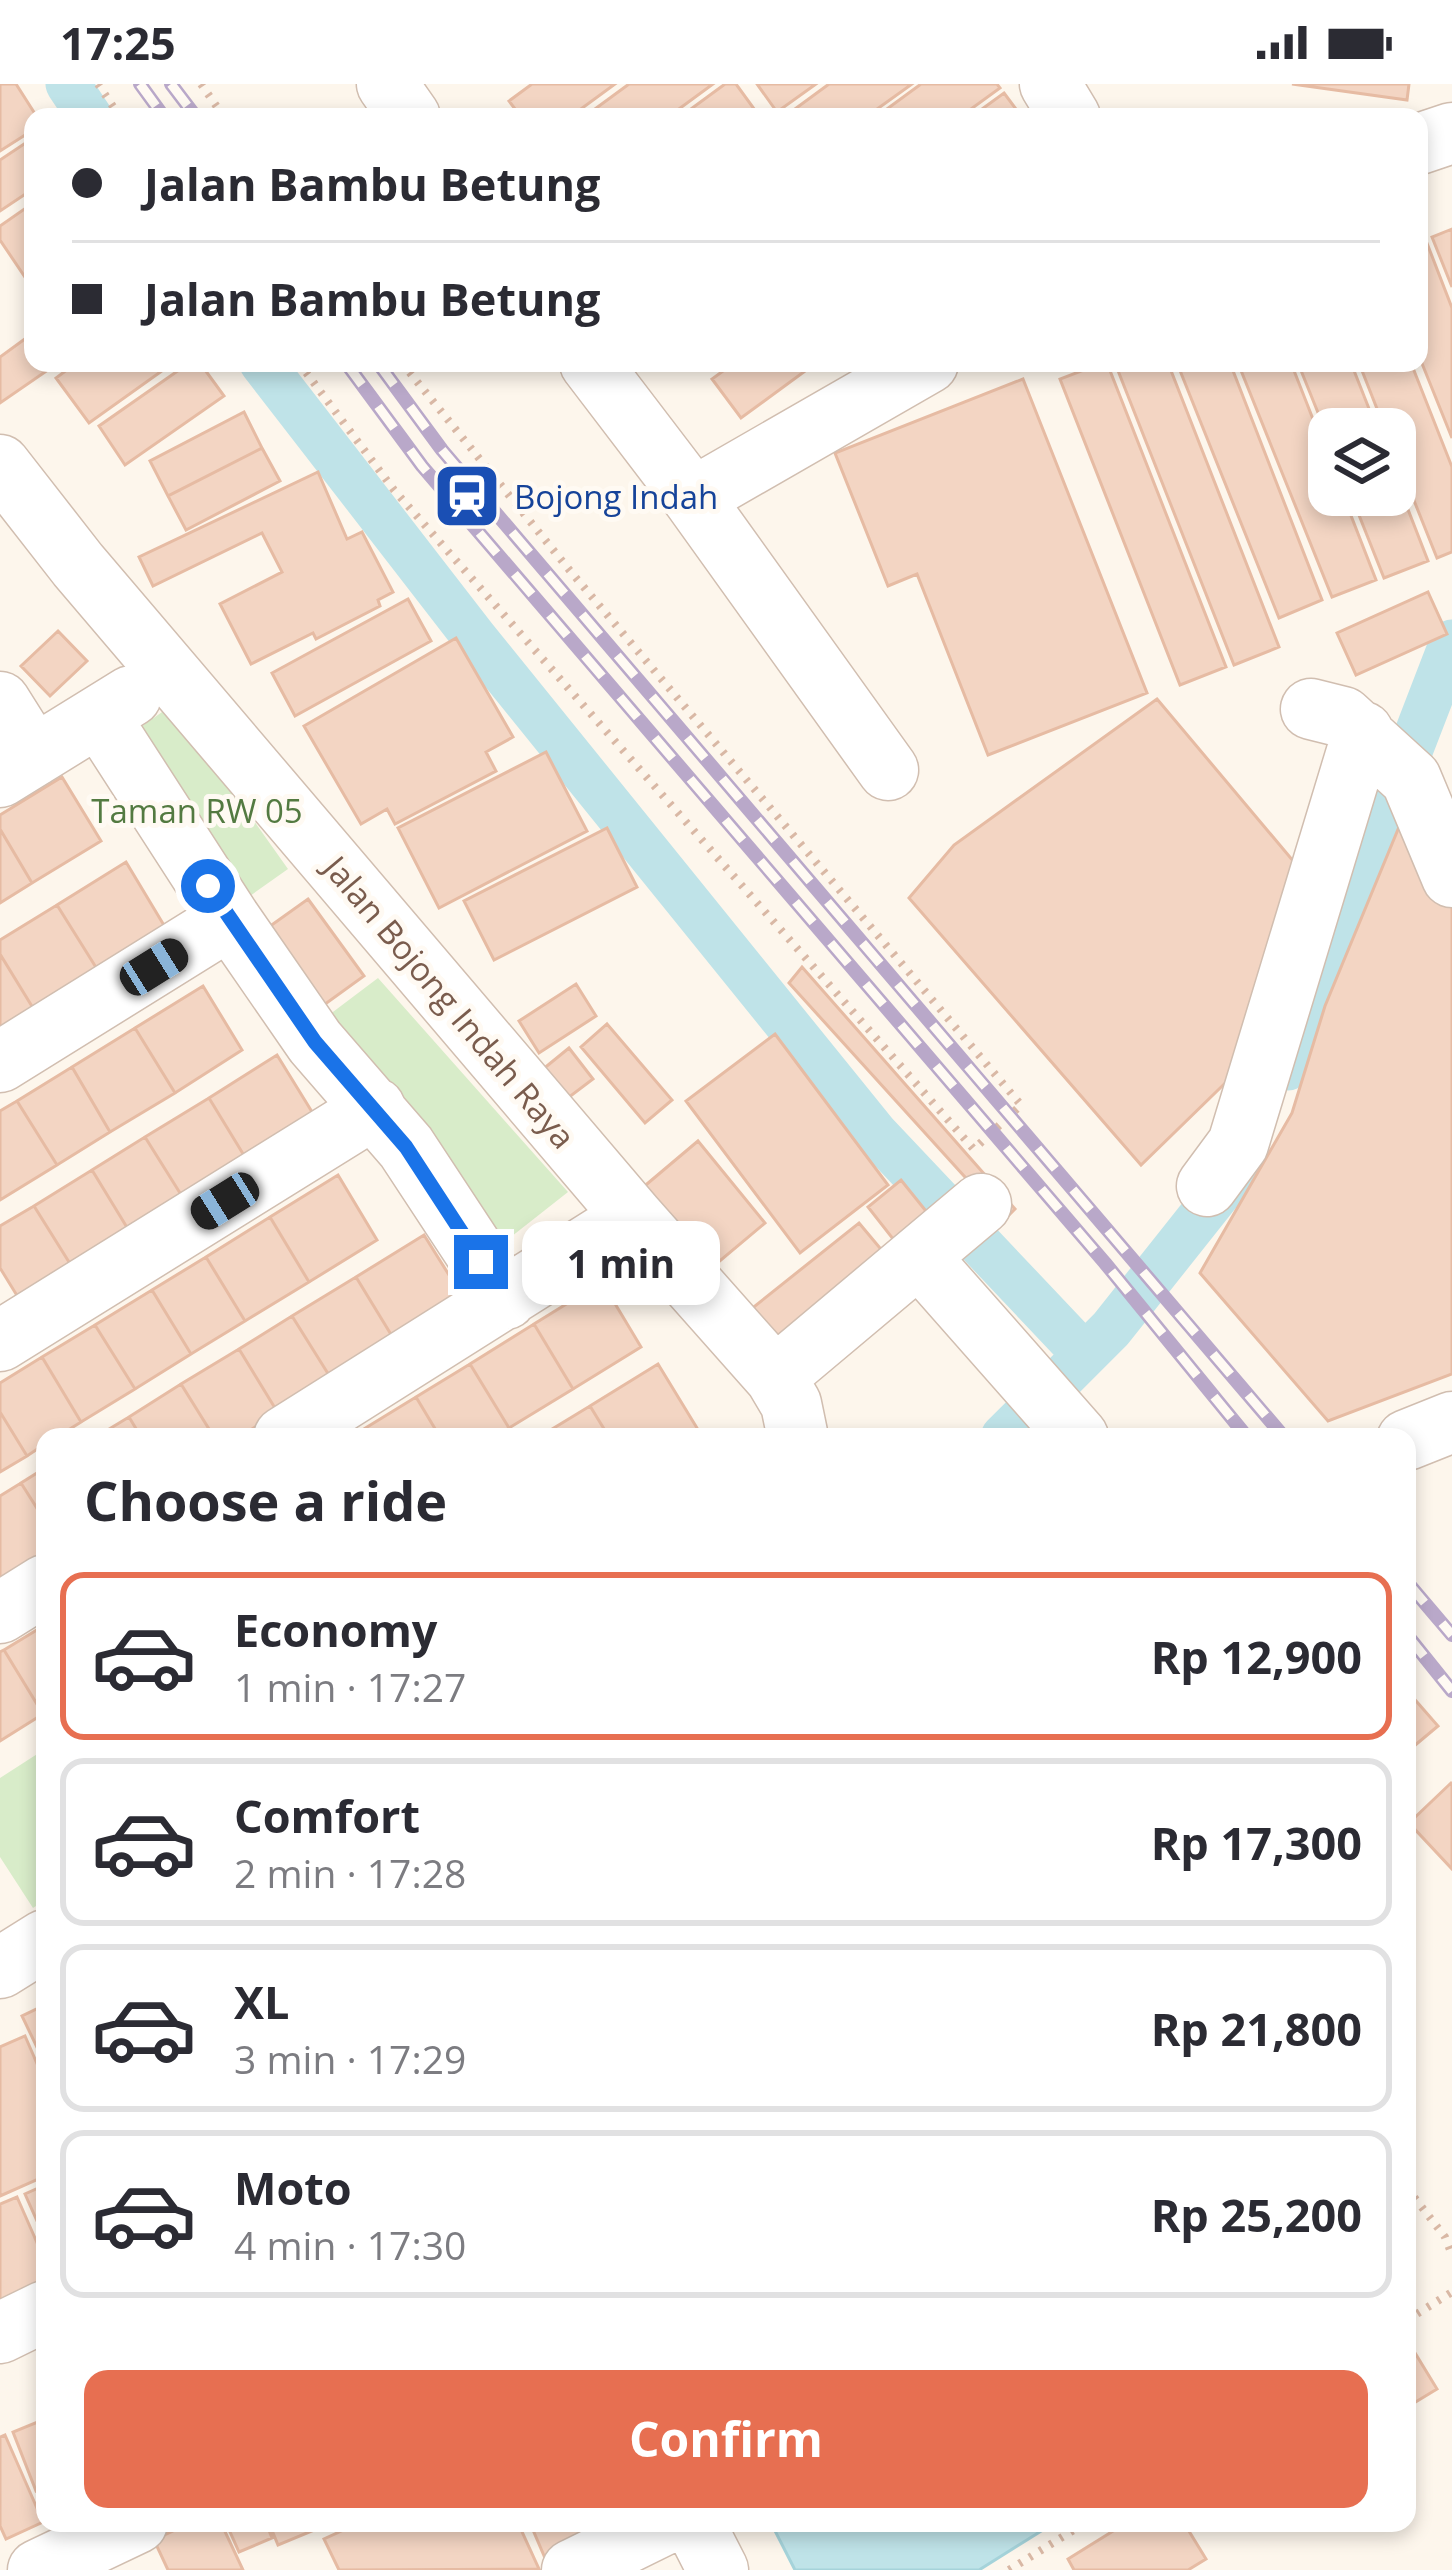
<!DOCTYPE html>
<html lang="en">
<head>
<meta charset="utf-8">
<style>
	:root { --surface:#fff; --page:#f7f7f7; --text:#2b2b33; --muted:#7c7c81; --line:#e1e1e2; --accent:#e76f51 }
	body { margin:0; font-family:"Open Sans",sans-serif; background:var(--page); color:var(--text); height:100vh; display:flex; flex-direction:column; font-size:45px; white-space:nowrap }
	* { box-sizing:border-box; margin:0 }
	p { font-size:39px; color:var(--muted) }
	.icon { flex:none; width:66px; height:66px; fill:none; stroke:currentColor; stroke-width:2; stroke-linecap:round; stroke-linejoin:round }
	.map { position:relative; flex:1; overflow:hidden }
	.drawer { position:absolute; left:36px; top:1344px; width:1380px; height:1104px; display:flex; flex-direction:column; background:var(--surface); border-radius:24px; box-shadow:0 6px 18px #0003 }
	.drawer>* { flex:none }
	.top-card { position:absolute; left:24px; top:24px; width:1404px; height:264px; border-radius:24px; box-shadow:0 6px 18px #0003; display:grid; align-content:center; height:264px; padding:0 48px; background:var(--surface) }
	.buttons { position:absolute; left:1308px; top:324px; display:grid; gap:24px }
	.buttons a { display:grid; place-items:center; width:108px; height:108px; border-radius:24px; background:var(--surface); box-shadow:0 6px 18px #0003; font-size:60px }
	.end { position:absolute; width:54px; height:54px; margin:-27px; border:15px solid #1a73e8; background:#fff; box-shadow:0 0 0 6px #fff }
	.from { border-radius:50% }
	.bubble { position:absolute; height:84px; border-radius:24px; background:var(--surface); box-shadow:0 6px 18px #0003; font-size:39px; font-weight:700; line-height:84px; text-align:center }
	.car { position:absolute; width:36px; height:72px; margin:-36px -18px; border-radius:15px; box-shadow:0 0 9px 3px #0007; background:linear-gradient(#222 24%,#8ab4d8 0 40%,#222 0 76%,#8ab4d8 0 86%,#222 0) }
	.top-card b { display:flex; align-items:center; gap:42px; height:114px; font-size:45px }
	.top-card b+b { border-top:3px solid var(--line) }
	.top-card i { width:30px; height:30px; background:var(--text) }
	ul { padding:0; list-style:none }
	li { display:flex; align-items:center; gap:36px; height:168px; margin:0 24px 18px; padding:0 24px; border:6px solid var(--line); border-radius:24px }
	li div { flex:1 }
	li b { display:block; font-size:45px }
	li em { font-style:normal; font-weight:700 }
	li.on { border-color:var(--accent) }
	li>.icon { width:108px; height:108px; stroke-width:1.5 }
	h2 { padding:0 48px; font-size:54px; line-height:144px }
	.action { display:flex; gap:24px; margin-top:auto; padding:24px 48px }
	.action a { flex:1; height:138px; border-radius:24px; background:var(--accent); color:#fff; font-size:48px; font-weight:700; line-height:138px; text-align:center }
	.status { display:flex; justify-content:space-between; align-items:center; height:84px; padding:0 60px; background:var(--surface); direction:ltr }
	.status svg { height:33px; fill:currentColor }
	.map>svg:first-child { display:block }
	.green { fill:#d8ecc9 }
	.water { fill:#bfe3e8; stroke:#a5d3da; stroke-width:3 }
	.lines { fill:none; stroke-linecap:round; stroke-linejoin:round }
	.canal { stroke:#bfe3e8; stroke-width:45 }
	.building { fill:#f3d5c3; stroke:#e6bba3; stroke-width:3 }
	.minor-casing { stroke:#d1beb0; stroke-width:63 }
	.path { stroke:#d9b8a5; stroke-width:8; stroke-dasharray:3 9; stroke-linecap:butt }
	.minor { stroke:#fff; stroke-width:60 }
	.rail-casing { stroke:#b9a8c9; stroke-width:14 }
	.rail { stroke:#fffaf3; stroke-width:9; stroke-dasharray:27; stroke-linecap:butt }
	.route { stroke:#1a73e8; stroke-width:15 }
	.labels { text-anchor:middle; dominant-baseline:central; stroke-width:10; stroke-linejoin:round; paint-order:stroke }
	.transit-label { font-size:33px; fill:#164399; stroke:#fffaf3; text-anchor:start }
	.park-label { font-size:33px; fill:#537a41; stroke:#fffaf3 }
	.street-label { font-size:33px; fill:#7a5c4d; stroke:#fffaf3 }
</style>
</head>
<body>
<div class="status"><b>17:25</b><svg viewBox="0 0 49 12"><path d="M0 12V9h3v3zM5 12V6h3v6zM10 12V3h3v9zM15 12V0h3v12zM26 1h20v11H26zM47 4h2v5h-2z"/></svg></div>
<div class="map">
<svg width="1452" height="2486" viewBox="0 0 1452 2486">
	<rect width="100%" height="100%" fill="#fdf6ec"/>
	<path class="green" d="M 172,621 L 288,785 L 223,831 L 107,667 Z
		M 378,894 L 568,1108 L 507,1156 L 313,943 Z
		M 45,1665 L 45,1816 L 33,1824 L 0,1773 L 0,1694 Z"/>
	<path class="water" d="M 771,2439 L 1054,2439 L 979,2486 L 795,2486 Z"/>
	<g class="lines">
		<path class="canal" d="M 68,0 L 90,33
			M 262,279 L 474,553 L 875,1049 L 1083,1269
			M 1288,984 L 1452,558
			M 1003,1353 L 1111,1245 L 1238,1085"/>
	</g>
	<path class="building" d="M 0,0 L 16,0 L 37,33 L 33,33 L 33,46 L 0,67 Z
		M 532,0 L 615,0 L 570,33 L 521,33 L 509,17 Z
		M 629,0 L 713,0 L 668,33 L 584,33 Z
		M 725,0 L 736,0 L 760,33 L 680,33 Z
		M 757,0 L 816,0 L 777,28 Z
		M 829,0 L 912,0 L 866,33 L 784,33 Z
		M 921,0 L 997,0 L 1000,4 L 960,33 L 876,33 Z
		M 1292,0 L 1409,0 L 1407,16 Z
		M 1004,9 L 1022,33 L 971,33 Z
		M 33,54 L 33,105 L 0,127 L 0,76 Z
		M 33,119 L 33,205 L 0,156 L 0,142 Z
		M 1452,145 L 1452,203 L 1432,153 Z
		M 1425,154 L 1452,224 L 1452,354 L 1419,272 L 1419,156 Z
		M 33,249 L 33,279 L 58,279 L 0,319 L 0,273 Z
		M 76,279 L 173,279 L 89,339 L 56,294 Z
		M 189,279 L 200,279 L 224,312 L 125,381 L 99,342 Z
		M 734,279 L 816,279 L 741,334 L 712,295 Z
		M 1102,279 L 1107,279 L 1226,583 L 1180,601 L 1060,295 Z
		M 1115,279 L 1168,279 L 1279,563 L 1234,581 Z
		M 1177,279 L 1230,279 L 1322,516 L 1279,534 Z
		M 1238,279 L 1291,279 L 1329,376 L 1329,411 L 1343,411 L 1376,496 L 1332,513 Z
		M 1298,279 L 1351,279 L 1377,345 L 1329,345 L 1329,356 Z
		M 1359,279 L 1411,279 L 1452,383 L 1452,468 L 1437,474 L 1395,369 L 1395,345 L 1385,345 Z
		M 1023,295 L 1147,609 L 988,671 L 917,490 L 888,502 L 835,369 Z
		M 244,328 L 262,364 L 168,412 L 150,377 Z
		M 262,364 L 280,397 L 186,446 L 168,412 Z
		M 318,388 L 347,455 L 362,448 L 393,508 L 378,516 L 380,522 L 316,555 L 313,549 L 251,580 L 220,520 L 282,488 L 262,449 L 153,502 L 139,473 Z
		M 1395,392 L 1428,477 L 1384,494 L 1351,411 L 1395,411 Z
		M 1428,508 L 1447,550 L 1356,591 L 1337,549 Z
		M 408,515 L 431,557 L 295,632 L 272,589 Z
		M 58,547 L 87,577 L 50,612 L 21,582 Z
		M 456,554 L 513,653 L 486,668 L 496,687 L 395,740 L 387,725 L 361,740 L 304,642 Z
		M 1157,615 L 1310,797 L 1254,971 L 1141,1081 L 909,814 L 954,761 Z
		M 546,668 L 587,747 L 439,824 L 398,744 Z
		M 62,693 L 101,757 L 32,799 L 0,745 L 0,731 Z
		M 1411,714 L 1452,817 L 1452,1290 L 1328,1337 L 1200,1189 L 1292,1029 L 1325,922 Z
		M 607,744 L 637,803 L 494,876 L 464,817 Z
		M 0,745 L 32,799 L 0,819 Z
		M 126,778 L 165,843 L 97,885 L 57,821 Z
		M 308,815 L 364,892 L 303,936 L 248,858 Z
		M 57,821 L 97,885 L 33,924 L 0,870 L 0,856 Z
		M 0,870 L 33,924 L 0,944 Z
		M 802,883 L 1015,1125 L 1004,1136 L 789,899 Z
		M 576,900 L 596,932 L 539,969 L 519,937 Z
		M 203,902 L 242,966 L 175,1009 L 135,944 Z
		M 607,940 L 672,1016 L 645,1039 L 581,963 Z
		M 135,944 L 175,1009 L 110,1048 L 72,983 Z
		M 775,950 L 888,1101 L 800,1169 L 686,1017 Z
		M 569,964 L 593,995 L 560,1020 L 537,990 Z
		M 277,971 L 317,1036 L 248,1078 L 209,1014 Z
		M 72,983 L 110,1048 L 57,1081 L 17,1017 Z
		M 209,1014 L 248,1078 L 185,1117 L 145,1053 Z
		M 17,1017 L 57,1081 L 0,1116 L 0,1027 Z
		M 145,1053 L 185,1117 L 131,1150 L 92,1086 Z
		M 698,1057 L 765,1139 L 709,1186 L 641,1105 Z
		M 92,1086 L 131,1150 L 74,1186 L 34,1122 Z
		M 338,1091 L 377,1156 L 309,1198 L 270,1133 Z
		M 901,1096 L 938,1142 L 904,1169 L 868,1123 Z
		M 34,1122 L 74,1186 L 21,1218 L 0,1184 L 0,1142 Z
		M 270,1133 L 309,1198 L 245,1237 L 206,1173 Z
		M 859,1139 L 895,1182 L 785,1267 L 750,1226 Z
		M 424,1151 L 464,1215 L 395,1257 L 356,1193 Z
		M 206,1173 L 245,1237 L 191,1270 L 152,1206 Z
		M 356,1193 L 395,1257 L 332,1296 L 292,1232 Z
		M 602,1198 L 641,1263 L 573,1305 L 534,1240 Z
		M 152,1206 L 191,1270 L 135,1305 L 95,1241 Z
		M 292,1232 L 332,1296 L 278,1329 L 239,1265 Z
		M 534,1240 L 573,1305 L 509,1344 L 470,1280 Z
		M 95,1241 L 135,1305 L 81,1338 L 42,1273 Z
		M 239,1265 L 278,1329 L 239,1353 L 214,1353 L 181,1300 Z
		M 42,1273 L 81,1338 L 57,1353 L 45,1353 L 45,1360 L 27,1372 L 0,1328 L 0,1299 Z
		M 470,1280 L 509,1344 L 494,1353 L 440,1353 L 416,1313 Z
		M 658,1280 L 697,1344 L 683,1353 L 609,1353 L 590,1322 Z
		M 181,1300 L 214,1353 L 141,1353 L 129,1333 Z
		M 416,1313 L 440,1353 L 362,1353 L 359,1348 Z
		M 590,1322 L 609,1353 L 539,1353 Z
		M 0,1328 L 27,1372 L 0,1388 Z
		M 129,1333 L 141,1353 L 96,1353 Z
		M 45,1384 L 45,1437 L 21,1399 Z
		M 21,1399 L 45,1437 L 45,1473 L 0,1494 L 0,1412 Z
		M 45,1541 L 45,1629 L 43,1630 L 4,1566 Z
		M 4,1566 L 43,1630 L 0,1657 L 0,1568 Z
		M 1410,1610 L 1438,1642 L 1407,1668 L 1407,1612 Z
		M 1451,1699 L 1452,1700 L 1452,1785 L 1409,1739 Z
		M 45,1921 L 45,1980 L 22,1932 Z
		M 25,1952 L 45,1998 L 45,2092 L 0,2112 L 0,1963 Z
		M 45,2101 L 45,2155 L 25,2110 Z
		M 17,2113 L 45,2177 L 45,2203 L 0,2223 L 0,2120 Z
		M 1409,2259 L 1437,2305 L 1414,2319 L 1407,2307 Z
		M 45,2335 L 45,2403 L 36,2407 L 13,2348 Z
		M 5,2351 L 43,2438 L 6,2455 L 0,2442 L 0,2353 Z
		M 190,2439 L 221,2439 L 243,2486 L 168,2486 L 154,2456 Z
		M 226,2439 L 266,2439 L 272,2454 L 239,2468 Z
		M 269,2439 L 331,2439 L 278,2461 Z
		M 359,2439 L 518,2439 L 539,2485 L 339,2486 L 324,2455 Z
		M 530,2439 L 623,2439 L 545,2474 Z
		M 1126,2439 L 1184,2439 L 1206,2475 L 1188,2486 L 1074,2486 L 1068,2475 Z"/>
	<g class="lines">
		<g class="minor-casing">
			<path id="minor" d="M 387,0 L 410,33
				M 1050,0 L 1070,33
				M 1419,60 L 1452,49
				M 590,279 L 693,414 L 888,686
				M 0,381 L 78,481 L 633,1133 L 775,1293 L 791,1320 L 797,1349
				M 693,414 L 928,279
				M 0,618 L 34,672
				M 1311,625 L 1343,633 L 1411,695 L 1452,793
				M 99,632 L 230,835 L 315,958 L 406,1063 L 506,1215
				M 0,693 L 131,612
				M 0,978 L 230,835
				M 1207,1102 L 1238,1060 L 1363,648
				M 921,1175 L 1078,1353
				M 0,1257 L 375,1024
				M 775,1293 L 981,1120
				M 284,1353 L 633,1133
				M 1407,1356 L 1452,1338
				M 0,1529 L 45,1501
				M 0,1884 L 45,1856
				M 0,2249 L 45,2227
				M 694,2439 L 718,2486
				M 38,2486 L 137,2439
				M 572,2486 L 667,2439"/>
		</g>
		<path class="path" d="M 98,0 L 120,33
			M 201,0 L 224,33
			M 299,279 L 394,406 L 978,1070
			M 402,279 L 571,488 L 1021,1021 L 974,1065
			M 1407,2104 L 1445,2153 L 1452,2171
			M 1407,2236 L 1452,2208
			M 1009,2486 L 1085,2439"/>
		<use href="#minor" class="minor"/>
		<g class="rail-casing">
			<path id="rail" d="M 140,0 L 164,33
				M 171,0 L 196,33
				M 346,279 L 422,382 L 1105,1179 L 1247,1353
				M 378,279 L 442,366 L 1284,1353
				M 1407,1498 L 1452,1551
				M 1407,1551 L 1452,1607"/>
		</g>
		<use href="#rail" class="rail"/>
	</g>
	<g class="lines">
		<path class="route" d="M 208,802 L 315,958 L 406,1063 L 481,1178"/>
	</g>
	<defs>
		<g id="station-square" transform="scale(3.45)"><rect x="-9" y="-9" width="18" height="18" rx="4" fill="#1a4fb4" stroke="#fffaf3"/><path d="M-3-6H3Q5-6 5-4V2Q5 4 3 4L4.5 6H3L1.5 4h-3L-3 6H-4.5L-3 4Q-5 4-5 2V-4Q-5-6-3-6ZM-3.5-4v3h7v-3ZM-3.5 1v1.5H-2V1ZM2 1v1.5H3.5V1Z" fill="#fff"/></g>
	</defs>
	<g fill-rule="evenodd">
		<use href="#station-square" x="467" y="412"/>
	</g>
	<g class="labels">
		<g class="transit-label">
			<text x="514" y="412">Bojong Indah</text>
		</g>
		<g class="park-label">
			<text x="197" y="726">Taman RW 05</text>
		</g>
		<g class="street-label">
			<text transform="translate(450 918) rotate(50)">Jalan Bojong Indah Raya</text>
		</g>
	</g>
</svg>
<div class="buttons">
<a><svg class="icon" aria-label="layers" viewBox="0 0 24 24"><path d="M12 4l9 5-9 5-9-5zM3 14l9 5 9-5"/></svg></a>
</div>
<i class="end from" style="left:208px;top:802px"></i>
<i class="end" style="left:481px;top:1178px"></i>
<div class="bubble" style="left:522px;top:1137px;width:198px">1 min</div>
<i class="car" style="left:154px;top:883px;rotate:58deg"></i>
<i class="car" style="left:225px;top:1117px;rotate:238deg"></i>
<div class="top-card">
<b><i class="from"></i>Jalan Bambu Betung</b>
<b><i></i>Jalan Bambu Betung</b>
</div>
<section class="drawer">
<h2>Choose a ride</h2>
<ul>
<li class="on"><svg class="icon" aria-label="car" viewBox="0 0 24 24"><path d="M5 17H2v-5l4-1 3-4h7l3 4 3 1v5h-3M9 17h6M6 11h13"/><circle cx="7" cy="17" r="2"/><circle cx="17" cy="17" r="2"/></svg><div><b>Economy</b><p>1 min · 17:27</p></div><em>Rp 12,900</em></li>
<li><svg class="icon" aria-label="car" viewBox="0 0 24 24"><path d="M5 17H2v-5l4-1 3-4h7l3 4 3 1v5h-3M9 17h6M6 11h13"/><circle cx="7" cy="17" r="2"/><circle cx="17" cy="17" r="2"/></svg><div><b>Comfort</b><p>2 min · 17:28</p></div><em>Rp 17,300</em></li>
<li><svg class="icon" aria-label="car" viewBox="0 0 24 24"><path d="M5 17H2v-5l4-1 3-4h7l3 4 3 1v5h-3M9 17h6M6 11h13"/><circle cx="7" cy="17" r="2"/><circle cx="17" cy="17" r="2"/></svg><div><b>XL</b><p>3 min · 17:29</p></div><em>Rp 21,800</em></li>
<li><svg class="icon" aria-label="car" viewBox="0 0 24 24"><path d="M5 17H2v-5l4-1 3-4h7l3 4 3 1v5h-3M9 17h6M6 11h13"/><circle cx="7" cy="17" r="2"/><circle cx="17" cy="17" r="2"/></svg><div><b>Moto</b><p>4 min · 17:30</p></div><em>Rp 25,200</em></li>
</ul>
<div class="action"><a>Confirm</a></div>
</section>
</div>
</body>
</html>
